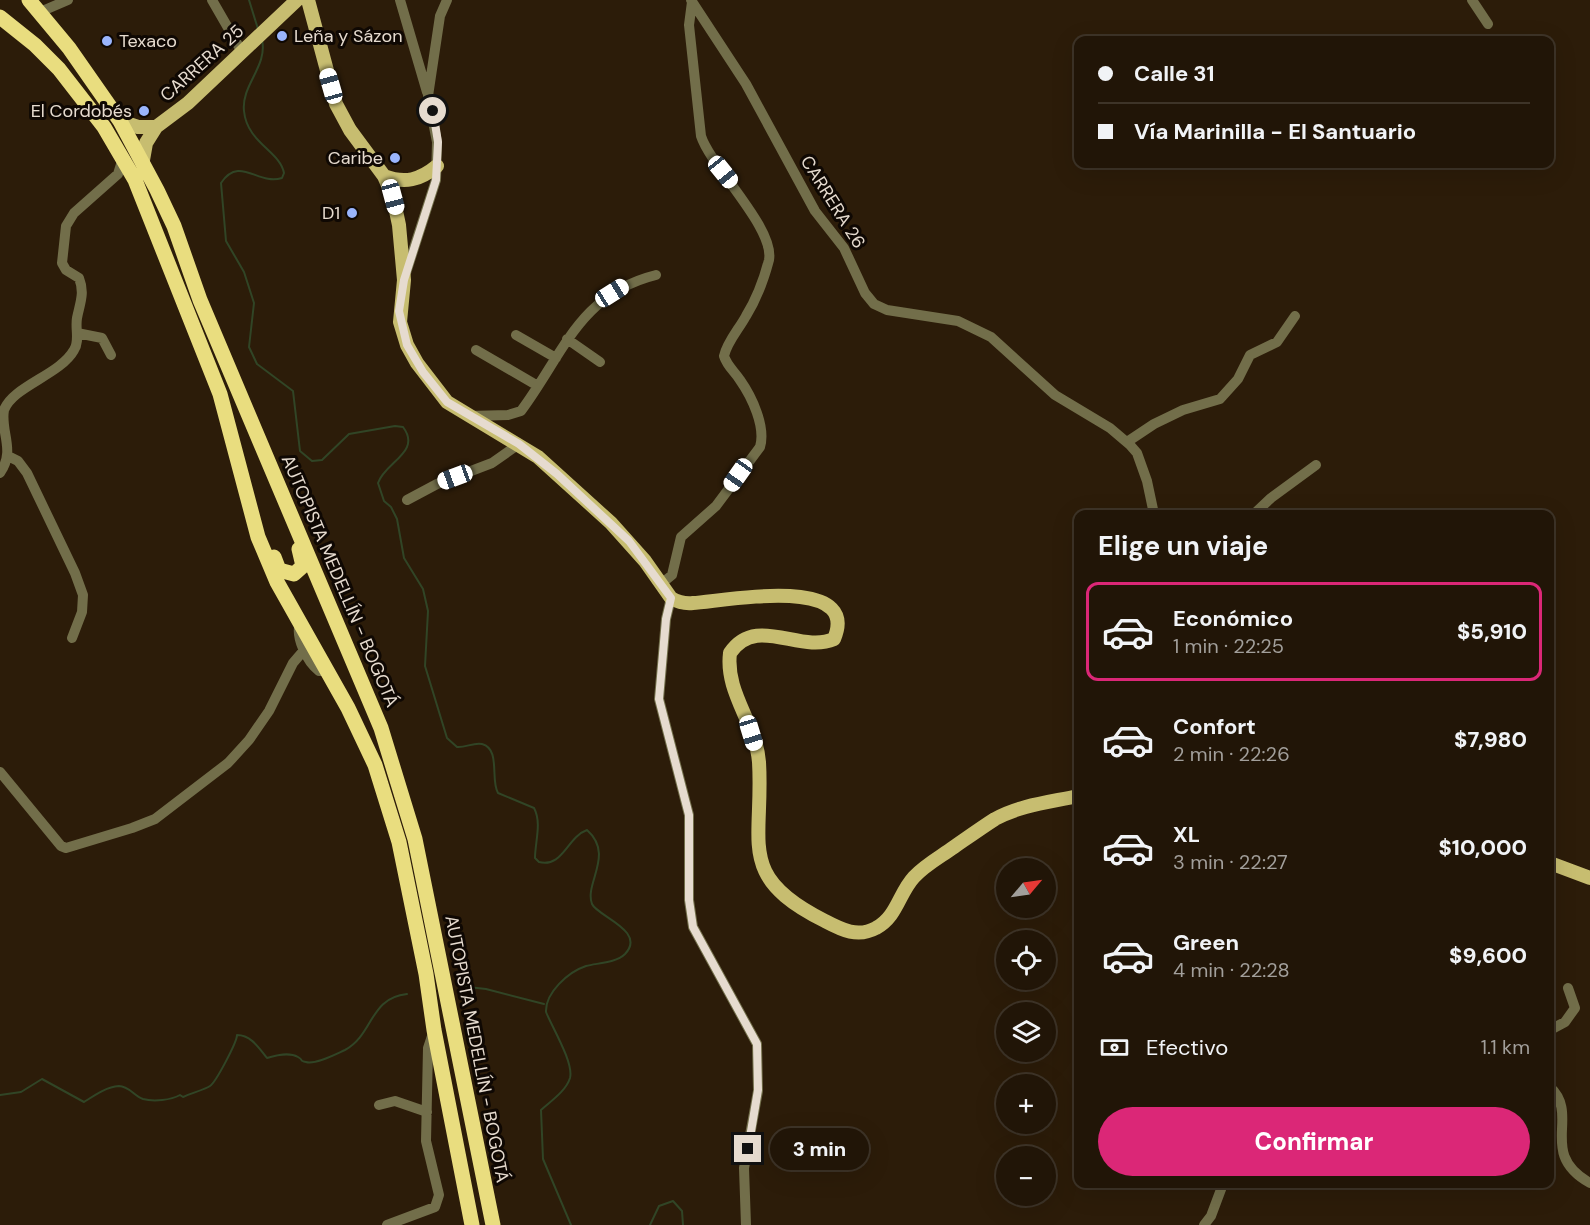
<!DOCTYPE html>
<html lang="es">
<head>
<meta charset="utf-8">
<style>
	:root { --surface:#211507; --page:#2d2215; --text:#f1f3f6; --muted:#a29f9b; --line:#3e3428; --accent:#db2777 }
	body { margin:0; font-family:"DM Sans",sans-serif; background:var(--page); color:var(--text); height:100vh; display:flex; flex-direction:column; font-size:22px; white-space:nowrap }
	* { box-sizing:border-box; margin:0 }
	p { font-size:20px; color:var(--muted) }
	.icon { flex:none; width:33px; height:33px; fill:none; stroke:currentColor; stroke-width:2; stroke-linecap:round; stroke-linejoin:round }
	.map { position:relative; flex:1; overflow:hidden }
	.sheet { position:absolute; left:1074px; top:510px; width:480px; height:678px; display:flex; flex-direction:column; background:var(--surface); border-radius:12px; box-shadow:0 6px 24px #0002,0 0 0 2px var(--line) }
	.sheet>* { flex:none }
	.banner { position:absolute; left:1074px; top:36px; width:480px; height:132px; border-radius:12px; box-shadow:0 6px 24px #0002,0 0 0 2px var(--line); display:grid; align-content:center; height:132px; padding:0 24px; background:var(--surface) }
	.needle { width:39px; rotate:61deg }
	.tools { position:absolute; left:996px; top:858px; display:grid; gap:12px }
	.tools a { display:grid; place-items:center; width:60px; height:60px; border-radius:50%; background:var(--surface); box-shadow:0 6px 24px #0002,0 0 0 2px var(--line); font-size:30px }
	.end { position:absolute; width:27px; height:27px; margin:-14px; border:8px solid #e6dbcf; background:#111; box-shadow:0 0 0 3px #111 }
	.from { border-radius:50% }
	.bubble { position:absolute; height:42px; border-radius:21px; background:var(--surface); box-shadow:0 6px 24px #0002,0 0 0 2px var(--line); font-size:20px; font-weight:800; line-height:42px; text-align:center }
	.car { position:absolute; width:18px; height:36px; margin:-18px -9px; border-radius:8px; box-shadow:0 0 4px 2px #0007; background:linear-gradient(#fff 24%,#345 0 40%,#fff 0 76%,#345 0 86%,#fff 0) }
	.banner b { display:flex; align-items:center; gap:21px; height:57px; font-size:22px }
	.banner b+b { border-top:2px solid var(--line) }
	.banner i { width:15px; height:15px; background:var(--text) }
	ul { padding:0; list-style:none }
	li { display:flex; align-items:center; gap:18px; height:99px; margin:0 12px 9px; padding:0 12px; border:3px solid transparent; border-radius:12px }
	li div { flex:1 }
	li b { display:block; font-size:22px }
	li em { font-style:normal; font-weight:800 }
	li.on { border-color:var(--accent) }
	li>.icon { width:54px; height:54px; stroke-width:1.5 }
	h2 { padding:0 24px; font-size:27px; line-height:72px }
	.pay { display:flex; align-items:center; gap:15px; height:66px; padding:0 24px; font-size:22px }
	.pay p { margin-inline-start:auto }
	.action { display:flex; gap:12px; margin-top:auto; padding:12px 24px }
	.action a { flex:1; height:69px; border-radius:36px; background:var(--accent); color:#fff; font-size:24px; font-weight:800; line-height:69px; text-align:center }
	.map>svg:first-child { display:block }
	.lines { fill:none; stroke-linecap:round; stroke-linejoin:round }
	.stream { stroke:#314526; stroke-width:2 }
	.minor { stroke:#726e4a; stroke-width:10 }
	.major { stroke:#c7bd70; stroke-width:14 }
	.highway { stroke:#e9dd7f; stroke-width:15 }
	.route { stroke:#e6dbcf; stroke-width:8 }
	.poi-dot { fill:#9ab5fd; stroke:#0f0803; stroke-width:2 }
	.labels { text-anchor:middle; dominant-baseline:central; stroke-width:6; stroke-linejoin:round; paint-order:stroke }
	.poi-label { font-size:18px; fill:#e6dbcf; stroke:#0f0803; text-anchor:end }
	.street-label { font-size:18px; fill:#e6dbcf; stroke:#0f0803 }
</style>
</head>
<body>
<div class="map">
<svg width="1590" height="1225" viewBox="0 0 1590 1225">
	<rect width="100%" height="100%" fill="#2c1c09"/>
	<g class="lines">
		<path class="stream" d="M 249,0 L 258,29
			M 262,40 C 268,66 241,85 244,111 C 247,143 280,151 284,173 L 282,178 C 258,186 240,155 221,183 L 226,241 L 244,272 L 254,303 L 249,347 L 257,364 L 293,391 L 300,451 L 312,461 L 322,460 L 349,434 L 395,426 L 403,427 C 422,452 385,462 378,483 L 384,501 L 391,507 L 397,519 L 404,558 L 423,589 L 428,611 L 425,666 L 447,738 L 457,747 C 465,748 474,742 482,744 C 501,749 490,780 498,793 L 534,808 C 542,823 535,842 535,858 L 539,862 C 563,868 567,837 587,830 C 615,855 584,883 592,904 C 597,916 647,931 625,954 C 616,963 597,963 586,966 C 568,972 545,993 546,1012 C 552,1027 574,1063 570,1078 C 566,1091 551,1101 541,1110 L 543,1159 L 571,1225
			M 459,986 L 486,989 L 544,1004
			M 0,1095 L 21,1092 L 42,1079 L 84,1102 C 95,1095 106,1087 119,1086 C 129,1086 134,1096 143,1099 C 154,1102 171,1100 180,1095 L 183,1097 C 191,1093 204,1090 210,1086 C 216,1082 237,1042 237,1035 C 251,1035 259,1048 267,1058 C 277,1055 289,1052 298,1057 C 305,1061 298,1060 306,1062 C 315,1065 336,1054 345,1050 C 374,1034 369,998 407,994
			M 650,1225 L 659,1206 L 673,1201 L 682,1211 L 683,1225"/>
		<path class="minor" d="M 212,0 L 242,52
			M 400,0 L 427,92
			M 691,0 L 746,84 L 815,211 L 844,248 L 865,293 L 874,304 L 887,310 L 958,321 L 991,337 L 1055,395 L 1110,428 L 1130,445 L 1137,453 L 1147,481 L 1154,514
			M 1472,0 L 1488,24
			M 40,12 L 68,0
			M 405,276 L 436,180 L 437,142 L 428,96 L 440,16 L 447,0
			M 77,333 L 102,338 L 111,355
			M 516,335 L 556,358
			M 567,339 L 600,362
			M 476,350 L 538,386
			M 469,416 L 508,415 L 521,411 C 563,355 579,294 656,275
			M 1127,442 L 1154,424 L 1183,410 L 1220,399 L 1238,379 L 1250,355 L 1277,342 L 1295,316
			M 8,456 L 18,461 L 27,473 L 75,573 L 83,595 L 82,612 L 72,638
			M 0,473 C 16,450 0,432 4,410 C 13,386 60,375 74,350 C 80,341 75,329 77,318 C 80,303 85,293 79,278 L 66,270 L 62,263 L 66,226 L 74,213 L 118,174 L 123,158
			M 407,500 L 437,484 L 492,463 L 519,444
			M 1254,514 L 1271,498 L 1316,465
			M 661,584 L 672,575 L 681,537 L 716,506 L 760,447 C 766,427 752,397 740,380 C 735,372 727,366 724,356 C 727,342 739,329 746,316 C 756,300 764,279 769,260 C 775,228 711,167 701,136 L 689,25 L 692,2
			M 671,598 L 666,619 L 659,699 L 689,815 L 689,900 L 693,927 L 757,1044 L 758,1091 L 744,1168 L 746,1225
			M 300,623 C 295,637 307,662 319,671 L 326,671
			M 0,772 L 61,846 L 66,848 L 132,828 L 155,819 L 228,763 L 249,740 L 269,711 L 293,663 L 305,649
			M 1550,1030 L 1565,1022 L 1575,1008 L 1568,988
			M 1550,1087 C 1581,1116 1537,1153 1590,1183
			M 379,1105 L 395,1101 L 427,1112
			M 387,1225 L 435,1207 L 439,1195 L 426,1141 L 428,1048 L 433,1033
			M 1204,1225 L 1211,1216 L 1223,1184"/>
		<path class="major" d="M 308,0 L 336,104 L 350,130 L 384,176 L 393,197 L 399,225 L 404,280 L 400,322 L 407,345 L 417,363 L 447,402 L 538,457 L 611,523 L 645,561 L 671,598 C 678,602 685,604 693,603 C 720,602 862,573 834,639 C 800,654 756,614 730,653 C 725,693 756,723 759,762 C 764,844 735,876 825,921 C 842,930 858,938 876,928 C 897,917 899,893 914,877 C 925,865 940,857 954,847 C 967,838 981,828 995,819 C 1020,805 1051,802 1078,796
			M 120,121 L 138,127 L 156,127
			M 143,160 L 146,143 L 156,127 L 188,103 L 297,0
			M 384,176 C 405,184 420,180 437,166
			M 1550,863 L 1590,878"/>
		<path class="highway" d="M 29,0 L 69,48 L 120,121 L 157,190 L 174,226 L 200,300 L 381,728 L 415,839 L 493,1225
			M 0,17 L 35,45 L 59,69 L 104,127 L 135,180 L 220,394 L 258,537 L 277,582 L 348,708 L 375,765 L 399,842 L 426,974 L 434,1030 L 472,1225
			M 274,557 L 279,570 L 294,574 L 303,566 L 299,549"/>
	</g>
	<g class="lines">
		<path class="route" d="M 433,111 L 438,142 L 436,180 L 404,280 L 399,311 L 407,345 L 423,372 L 447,402 L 519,444 L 557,474 L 629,541 L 671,598 L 666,619 L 659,699 L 689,815 L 689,900 L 693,927 L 757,1044 L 758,1090 L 748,1149"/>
	</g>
	<g class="poi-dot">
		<circle cx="282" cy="36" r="6"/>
		<circle cx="107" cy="41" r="6"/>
		<circle cx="144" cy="111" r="6"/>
		<circle cx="395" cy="158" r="6"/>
		<circle cx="352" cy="213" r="6"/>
	</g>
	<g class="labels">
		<g class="poi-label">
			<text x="294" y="36" text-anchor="start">Leña y Sázon</text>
			<text x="119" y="41" text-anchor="start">Texaco</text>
			<text x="132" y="111">El Cordobés</text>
			<text x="383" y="158">Caribe</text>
			<text x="340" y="213">D1</text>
		</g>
		<g class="street-label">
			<text transform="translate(202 63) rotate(-42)">CARRERA 25</text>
			<text transform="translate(833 202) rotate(58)">CARRERA 26</text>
			<text transform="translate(340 581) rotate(67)">AUTOPISTA MEDELLÍN - BOGOTÁ</text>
			<text transform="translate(477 1049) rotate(79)">AUTOPISTA MEDELLÍN - BOGOTÁ</text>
		</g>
	</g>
</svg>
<div class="tools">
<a><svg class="needle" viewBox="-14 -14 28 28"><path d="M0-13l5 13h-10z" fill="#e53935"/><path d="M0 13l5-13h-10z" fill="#a29f9b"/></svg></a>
<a><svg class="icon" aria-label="locate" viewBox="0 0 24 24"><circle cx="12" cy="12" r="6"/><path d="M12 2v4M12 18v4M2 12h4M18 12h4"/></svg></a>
<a><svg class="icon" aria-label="layers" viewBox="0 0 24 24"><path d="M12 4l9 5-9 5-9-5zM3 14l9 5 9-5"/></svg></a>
<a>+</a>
<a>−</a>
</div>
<i class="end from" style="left:433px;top:111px"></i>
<i class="end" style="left:748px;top:1149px"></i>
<div class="bubble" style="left:770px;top:1128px;width:99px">3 min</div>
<i class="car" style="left:331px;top:86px;rotate:344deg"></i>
<i class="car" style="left:723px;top:172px;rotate:141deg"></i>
<i class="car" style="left:393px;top:197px;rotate:165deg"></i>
<i class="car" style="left:612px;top:293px;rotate:58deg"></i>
<i class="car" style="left:738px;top:475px;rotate:215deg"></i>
<i class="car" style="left:455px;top:477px;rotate:250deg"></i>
<i class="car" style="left:751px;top:733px;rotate:163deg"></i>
<div class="banner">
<b><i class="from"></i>Calle 31</b>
<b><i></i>Vía Marinilla - El Santuario</b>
</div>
<section class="sheet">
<h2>Elige un viaje</h2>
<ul>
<li class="on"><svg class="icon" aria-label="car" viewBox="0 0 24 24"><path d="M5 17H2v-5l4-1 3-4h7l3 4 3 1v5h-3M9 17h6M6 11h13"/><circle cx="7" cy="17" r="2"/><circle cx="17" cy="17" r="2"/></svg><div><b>Económico</b><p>1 min · 22:25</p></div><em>$5,910</em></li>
<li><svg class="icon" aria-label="car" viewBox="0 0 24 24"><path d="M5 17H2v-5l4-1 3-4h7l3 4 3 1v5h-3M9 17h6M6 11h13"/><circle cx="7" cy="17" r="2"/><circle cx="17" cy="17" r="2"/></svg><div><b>Confort</b><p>2 min · 22:26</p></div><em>$7,980</em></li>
<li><svg class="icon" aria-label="car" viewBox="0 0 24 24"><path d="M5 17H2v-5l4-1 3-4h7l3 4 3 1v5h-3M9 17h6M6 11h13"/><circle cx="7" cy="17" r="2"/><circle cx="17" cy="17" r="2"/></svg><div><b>XL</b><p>3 min · 22:27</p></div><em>$10,000</em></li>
<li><svg class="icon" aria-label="car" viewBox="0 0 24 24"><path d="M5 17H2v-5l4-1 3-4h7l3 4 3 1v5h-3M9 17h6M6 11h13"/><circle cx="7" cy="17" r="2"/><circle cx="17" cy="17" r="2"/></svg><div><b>Green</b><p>4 min · 22:28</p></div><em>$9,600</em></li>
</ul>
<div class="pay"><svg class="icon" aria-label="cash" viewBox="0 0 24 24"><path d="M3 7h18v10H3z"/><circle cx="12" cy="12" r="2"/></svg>Efectivo<p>1.1 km</p></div>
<div class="action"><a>Confirmar</a></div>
</section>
</div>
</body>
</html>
